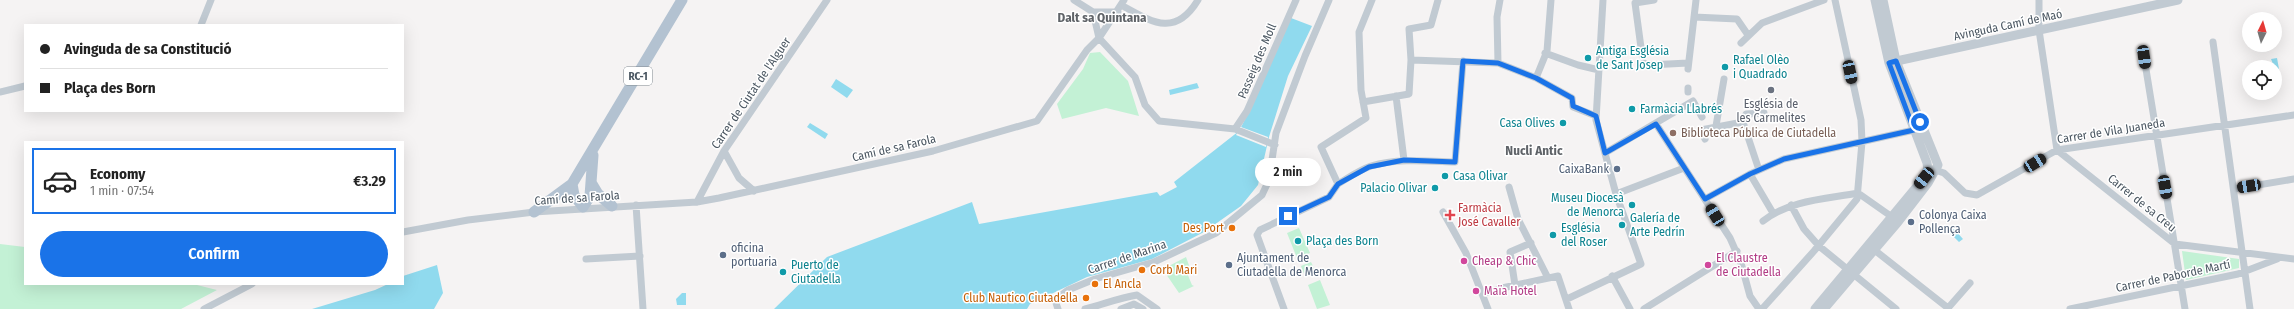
<!DOCTYPE html>
<html lang="en">
<head>
<meta charset="utf-8">
<style>
	:root { --surface:#fff; --page:#f6f6f6; --text:#222; --muted:#767676; --line:#e0e0e0; --accent:#1a73e8 }
	body { margin:0; font-family:"Fira Sans Condensed",sans-serif; background:var(--page); color:var(--text); height:100vh; display:flex; flex-direction:column; font-size:15px; white-space:nowrap }
	* { box-sizing:border-box; margin:0 }
	p { font-size:13px; color:var(--muted) }
	.icon { flex:none; width:22px; height:22px; fill:none; stroke:currentColor; stroke-width:2; stroke-linecap:round; stroke-linejoin:round }
	.map { position:relative; flex:1; overflow:hidden }
	.sheet { position:absolute; left:24px; top:141px; width:380px; height:144px; display:flex; flex-direction:column; background:var(--surface); border-radius:0px; box-shadow:0 4px 16px #0002 }
	.sheet>* { flex:none }
	.guide { position:absolute; left:24px; top:24px; width:380px; height:88px; border-radius:0px; box-shadow:0 4px 16px #0002; display:grid; align-content:center; height:88px; padding:0 16px; background:var(--surface) }
	.needle { width:26px; rotate:5deg }
	.buttons { position:absolute; left:2242px; top:12px; display:grid; gap:8px }
	.buttons a { display:grid; place-items:center; width:40px; height:40px; border-radius:50%; background:var(--surface); box-shadow:0 4px 16px #0002; font-size:20px }
	.end { position:absolute; width:18px; height:18px; margin:-9px; border:5px solid #1a73e8; background:#fff; box-shadow:0 0 0 2px #fff }
	.from { border-radius:50% }
	.bubble { position:absolute; height:28px; border-radius:14px; background:var(--surface); box-shadow:0 4px 16px #0002; font-size:13px; font-weight:600; line-height:28px; text-align:center }
	.car { position:absolute; width:12px; height:24px; margin:-12px -6px; border-radius:5px; box-shadow:0 0 3px 1px #0007; background:linear-gradient(#222 24%,#8ab4d8 0 40%,#222 0 76%,#8ab4d8 0 86%,#222 0) }
	.guide b { display:flex; align-items:center; gap:14px; height:38px; font-size:15px }
	.guide b+b { border-top:1px solid var(--line) }
	.guide i { width:10px; height:10px; background:var(--text) }
	ul { padding:7px 0 0; list-style:none }
	li { display:flex; align-items:center; gap:12px; height:66px; margin:0 8px 6px; padding:0 8px; border:2px solid transparent; border-radius:0px }
	li div { flex:1 }
	li b { display:block; font-size:15px }
	li em { font-style:normal; font-weight:600 }
	li.current { border-color:var(--accent) }
	li>.icon { width:36px; height:36px; stroke-width:1.5 }
	.action { display:flex; gap:8px; margin-top:auto; padding:8px 16px }
	.action a { flex:1; height:46px; border-radius:24px; background:var(--accent); color:#fff; font-size:16px; font-weight:600; line-height:46px; text-align:center }
	.map>svg:first-child { display:block }
	.green { fill:#c3f1d5 }
	.water { fill:#90daee }
	.pier { fill:#f5f3f3 }
	.lines { fill:none; stroke-linecap:round; stroke-linejoin:round }
	.minor { stroke:#c1cad2; stroke-width:7 }
	.tertiary { stroke:#c1cad2; stroke-width:9 }
	.primary { stroke:#b3c2d1; stroke-width:11 }
	.route { stroke:#1a73e8; stroke-width:5 }
	.culture-dot { fill:#0f9aa8; stroke:#fff; stroke-width:1.5 }
	.worship-dot { fill:#6b7280; stroke:#fff; stroke-width:1.5 }
	.education-dot { fill:#8d6e63; stroke:#fff; stroke-width:1.5 }
	.service-dot { fill:#5c6f8a; stroke:#fff; stroke-width:1.5 }
	.health-dot { fill:#e0444e; stroke:#fff; stroke-width:1.5 }
	.food-dot { fill:#e8710a; stroke:#fff; stroke-width:1.5 }
	.hotel-dot { fill:#d1479c; stroke:#fff; stroke-width:1.5 }
	.labels { text-anchor:middle; dominant-baseline:central; stroke-width:3; stroke-linejoin:round; paint-order:stroke }
	.shield { fill:#fff; stroke:#808990; stroke-width:1 }
	.shield-label { font-size:11px; font-weight:bold; fill:#4a5661 }
	.street-label { font-size:12px; fill:#4a5661; stroke:#fff }
	.culture-label { font-size:12px; fill:#0d838f; stroke:#fff; text-anchor:start }
	.worship-label { font-size:12px; fill:#5b616d; stroke:#fff }
	.education-label { font-size:12px; fill:#785e54; stroke:#fff; text-anchor:start }
	.service-label { font-size:12px; fill:#4e5e75; stroke:#fff; text-anchor:start }
	.health-label { font-size:12px; fill:#be3a42; stroke:#fff; text-anchor:start }
	.food-label { font-size:12px; fill:#c56008; stroke:#fff; text-anchor:end }
	.hotel-label { font-size:12px; fill:#b23c85; stroke:#fff; text-anchor:start }
	.neighbourhood-label { font-size:13px; font-weight:bold; fill:#5f6368; stroke:#fff }
</style>
</head>
<body>
<div class="map">
<svg width="2294" height="309" viewBox="0 0 2294 309">
	<rect width="100%" height="100%" fill="#f5f3f3"/>
	<path class="green" d="M 1100,52 L 1128,81 L 1139,116 L 1106,108 L 1062,119 L 1057,104 L 1083,69 L 1090,53 Z
		M 1299,228 L 1310,253 L 1297,258 L 1287,233 Z
		M 0,244 L 25,247 L 25,284 L 193,284 L 217,290 L 181,309 L 0,309 Z
		M 2182,251 L 2239,259 L 2239,268 L 2186,280 Z
		M 1186,257 L 1191,271 L 1187,273 L 1192,285 L 1194,286 L 1179,293 L 1166,274 L 1170,271 L 1167,267 Z
		M 1311,262 L 1316,272 L 1305,276 L 1301,266 Z
		M 1320,280 L 1330,305 L 1317,309 L 1308,285 Z"/>
	<path class="water" d="M 1291,18 L 1312,26 L 1288,76 L 1269,137 L 1258,185 L 1241,206 L 1204,232 L 1152,259 L 1087,277 L 1030,304 L 1027,309 L 774,309 L 827,257 L 972,202 L 979,224 L 1157,192 L 1160,196 L 1177,187 L 1174,182 L 1239,131 L 1253,104 Z
		M 2277,58 L 2279,69 L 2275,69 L 2271,59 Z
		M 836,79 L 853,90 L 847,98 L 831,87 Z
		M 1197,83 L 1199,88 L 1170,95 L 1169,90 Z
		M 810,123 L 828,134 L 825,139 L 807,127 Z
		M 1954,229 L 1963,239 L 1959,242 L 1950,233 Z
		M 437,265 L 443,293 L 434,309 L 312,309 L 375,290 L 388,284 L 403,284 L 403,276 Z
		M 682,293 L 686,293 L 686,305 L 677,305 L 676,299 Z"/>
	<path class="pier" d="M 1241,127 L 1268,137 L 1266,147 L 1236,135 Z"/>
	<g class="lines">
		<path class="minor" d="M 1074,0 L 1093,12
			M 2039,0 L 2039,30 L 2057,150
			M 1121,5 C 1152,22 1175,38 1198,0
			M 1093,12 L 1099,38 L 1135,77 L 1145,105 L 1159,121 L 1235,129 L 1275,145
			M 1093,12 L 1118,12
			M 1694,17 L 1737,19 L 1748,35
			M 201,25 L 211,0
			M 2213,42 L 2250,309
			M 1741,43 L 1762,23 L 1824,0
			M 1545,53 L 1578,65 L 1599,70
			M 1642,55 L 1635,3 L 1654,0
			M 2144,57 L 2185,309
			M 1411,60 L 1498,63 L 1536,78 L 1572,98 L 1573,107 L 1596,116
			M 1498,63 L 1497,17 L 1500,0
			M 1644,65 L 1644,63
			M 1649,65 L 1688,63
			M 1688,69 L 1696,0
			M 1536,78 L 1547,51 L 1551,0
			M 0,92 L 25,86
			M 1688,92 L 1688,88
			M 1396,96 L 1404,160
			M 1363,102 L 1409,94 L 1411,60 L 1409,29 L 1431,25 L 1438,0
			M 1656,124 L 1730,238 L 1741,263 L 1750,296 L 1759,309
			M 1716,126 L 1724,79
			M 1235,129 L 1247,111 L 1296,0
			M 1705,139 L 1701,130 L 1743,122
			M 2057,150 L 2175,244 L 2294,259
			M 724,151 L 739,178 L 754,191
			M 1605,153 L 1693,101 L 1702,117
			M 1932,169 L 1944,173 L 1965,193 L 1977,195 L 2057,150 L 2294,115
			M 1759,170 L 1743,122 L 1746,114 L 1764,113
			M 1750,174 L 1773,213
			M 1338,184 C 1348,178 1359,170 1371,166 C 1398,158 1427,161 1455,162 L 1463,61
			M 1509,187 L 1518,219 L 1548,278
			M 2234,189 L 2294,179
			M 1616,194 L 1684,168
			M 1705,199 L 1750,174 L 1784,159 L 1914,130
			M 697,202 L 724,151 L 827,0
			M 636,205 L 643,309
			M 1791,205 L 1804,229 L 1819,246 L 1896,309
			M 1443,212 L 1466,253 L 1488,309
			M 1763,221 C 1790,200 1825,199 1858,193 L 1895,219
			M 403,232 L 468,220 L 534,212 L 697,202 L 719,198 L 933,151 L 1037,121 L 1087,50 L 1099,38 L 1124,0
			M 1873,251 L 1877,252 L 1948,308 L 1947,309
			M 586,259 L 640,256
			M 1612,276 L 1630,309
			M 1515,285 L 1510,252 L 1531,243
			M 1482,294 L 1502,288 L 1558,276 L 1569,309
			M 1567,299 L 1641,264 L 1616,194 L 1596,120 L 1603,0
			M 1948,308 L 1970,283
			M 204,309 L 252,284
			M 1058,309 L 1055,300 L 1068,290 L 1095,279 L 1154,262 L 1216,233 L 1262,195 L 1269,180 L 1276,133 L 1305,56 L 1329,0
			M 1085,309 C 1102,305 1118,298 1137,295 L 1157,309
			M 1121,309 L 1134,304 L 1143,309
			M 1284,309 L 1257,235 L 1260,230 L 1329,197 L 1338,184 L 1321,147 L 1366,118 L 1361,90 L 1359,32 L 1372,0
			M 1644,309 L 1737,251
			M 1762,309 L 1814,251 L 1857,199 L 1862,142 L 1861,120 L 1835,0
			M 2070,309 L 2238,274 L 2277,259"/>
		<path class="tertiary" d="M 1892,62 L 2178,0
			M 1815,309 L 1924,178 L 1928,170 L 1927,163 L 1889,63 L 1875,0
			M 1824,309 L 1898,222 L 1928,183 L 1938,165 L 1896,61 L 1883,0"/>
		<path class="primary" d="M 572,184 L 574,195 L 583,207 L 590,196 L 593,155
			M 592,184 L 598,194 L 612,206
			M 534,212 L 572,184 L 682,0"/>
	</g>
	<g class="lines">
		<path class="route" d="M 1288,216 L 1329,197 L 1338,184 L 1369,167 L 1404,160 L 1455,162 L 1463,61 L 1498,63 L 1536,78 L 1572,98 L 1573,106 L 1596,116 L 1605,153 L 1656,124 L 1705,199 L 1750,174 L 1784,159 L 1914,130 L 1889,63 L 1896,61 L 1920,122"/>
	</g>
	<g class="culture-dot">
		<circle cx="1588" cy="58" r="4"/>
		<circle cx="1725" cy="67" r="4"/>
		<circle cx="1632" cy="109" r="4"/>
		<circle cx="1563" cy="123" r="4"/>
		<circle cx="1445" cy="176" r="4"/>
		<circle cx="1435" cy="188" r="4"/>
		<circle cx="1632" cy="205" r="4"/>
		<circle cx="1622" cy="225" r="4"/>
		<circle cx="1553" cy="235" r="4"/>
		<circle cx="1298" cy="241" r="4"/>
		<circle cx="783" cy="272" r="4"/>
	</g>
	<circle class="worship-dot" cx="1771" cy="90" r="4"/>
	<circle class="education-dot" cx="1673" cy="133" r="4"/>
	<g class="service-dot">
		<circle cx="1617" cy="169" r="4"/>
		<circle cx="1911" cy="222" r="4"/>
		<circle cx="723" cy="255" r="4"/>
		<circle cx="1229" cy="265" r="4"/>
	</g>
	<path class="health-dot" d="M1448 209h4v4h4v4h-4v4h-4v-4h-4v-4h4z"/>
	<g class="food-dot">
		<circle cx="1232" cy="228" r="4"/>
		<circle cx="1142" cy="270" r="4"/>
		<circle cx="1095" cy="284" r="4"/>
		<circle cx="1086" cy="298" r="4"/>
	</g>
	<g class="hotel-dot">
		<circle cx="1464" cy="261" r="4"/>
		<circle cx="1708" cy="265" r="4"/>
		<circle cx="1476" cy="291" r="4"/>
	</g>
	<g class="labels">
		<rect class="shield" x="624" y="67" width="28" height="18" rx="3"/>
		<g class="shield-label">
			<text x="638" y="76">RC-1</text>
		</g>
		<g class="street-label">
			<text transform="translate(2008 25) rotate(-12)">Avinguda Camí de Maó</text>
			<text transform="translate(1257 61) rotate(-67)">Passeig des Moll</text>
			<text transform="translate(751 93) rotate(-56)">Carrer de Ciutat de l'Alguer</text>
			<text transform="translate(2111 131) rotate(-9)">Carrer de Vila Juaneda</text>
			<text transform="translate(894 148) rotate(-13)">Camí de sa Farola</text>
			<text transform="translate(577 198) rotate(-4)">Camí de sa Farola</text>
			<text transform="translate(2142 203) rotate(39)">Carrer de sa Creu</text>
			<text transform="translate(1127 257) rotate(-19)">Carrer de Marina</text>
			<text transform="translate(2173 276) rotate(-12)">Carrer de Paborde Martí</text>
		</g>
		<g class="culture-label">
			<text x="1596" y="51">Antiga Església<tspan x="1596" dy="14">de Sant Josep</tspan></text>
			<text x="1733" y="60">Rafael Olèo<tspan x="1733" dy="14">i Quadrado</tspan></text>
			<text x="1640" y="109">Farmàcia Llabrés</text>
			<text x="1555" y="123" text-anchor="end">Casa Olives</text>
			<text x="1453" y="176">Casa Olivar</text>
			<text x="1427" y="188" text-anchor="end">Palacio Olivar</text>
			<text x="1624" y="198" text-anchor="end">Museu Diocesà<tspan x="1624" dy="14">de Menorca</tspan></text>
			<text x="1630" y="218">Galería de<tspan x="1630" dy="14">Arte Pedrín</tspan></text>
			<text x="1561" y="228">Església<tspan x="1561" dy="14">del Roser</tspan></text>
			<text x="1306" y="241">Plaça des Born</text>
			<text x="791" y="265">Puerto de<tspan x="791" dy="14">Ciutadella</tspan></text>
		</g>
		<g class="worship-label">
			<text x="1771" y="104">Església de<tspan x="1771" dy="14">les Carmelites</tspan></text>
		</g>
		<g class="education-label">
			<text x="1681" y="133">Biblioteca Pública de Ciutadella</text>
		</g>
		<g class="service-label">
			<text x="1609" y="169" text-anchor="end">CaixaBank</text>
			<text x="1919" y="215">Colonya Caixa<tspan x="1919" dy="14">Pollença</tspan></text>
			<text x="731" y="248">oficina<tspan x="731" dy="14">portuaria</tspan></text>
			<text x="1237" y="258">Ajuntament de<tspan x="1237" dy="14">Ciutadella de Menorca</tspan></text>
		</g>
		<g class="health-label">
			<text x="1458" y="208">Farmàcia<tspan x="1458" dy="14">José Cavaller</tspan></text>
		</g>
		<g class="food-label">
			<text x="1224" y="228">Des Port</text>
			<text x="1150" y="270" text-anchor="start">Corb Mari</text>
			<text x="1103" y="284" text-anchor="start">El Ancla</text>
			<text x="1078" y="298">Club Nautico Ciutadella</text>
		</g>
		<g class="hotel-label">
			<text x="1716" y="258">El Claustre<tspan x="1716" dy="14">de Ciutadella</tspan></text>
			<text x="1472" y="261">Cheap &amp; Chic</text>
			<text x="1484" y="291">Maïa Hotel</text>
		</g>
		<g class="neighbourhood-label">
			<text x="1102" y="17">Dalt sa Quintana</text>
			<text x="1534" y="150">Nucli Antic</text>
		</g>
	</g>
</svg>
<div class="buttons">
<a><svg class="needle" viewBox="-14 -14 28 28"><path d="M0-13l5 13h-10z" fill="#e53935"/><path d="M0 13l5-13h-10z" fill="#767676"/></svg></a>
<a><svg class="icon" aria-label="locate" viewBox="0 0 24 24"><circle cx="12" cy="12" r="6"/><path d="M12 2v4M12 18v4M2 12h4M18 12h4"/></svg></a>
</div>
<i class="end from" style="left:1920px;top:122px"></i>
<i class="end" style="left:1288px;top:216px"></i>
<div class="bubble" style="left:1255px;top:158px;width:66px">2 min</div>
<i class="car" style="left:2144px;top:57px;rotate:172deg"></i>
<i class="car" style="left:1850px;top:72px;rotate:168deg"></i>
<i class="car" style="left:2035px;top:163px;rotate:59deg"></i>
<i class="car" style="left:1924px;top:178px;rotate:219deg"></i>
<i class="car" style="left:2249px;top:186px;rotate:261deg"></i>
<i class="car" style="left:2165px;top:187px;rotate:170deg"></i>
<i class="car" style="left:1715px;top:215px;rotate:328deg"></i>
<div class="guide">
<b><i class="from"></i>Avinguda de sa Constitució</b>
<b><i></i>Plaça des Born</b>
</div>
<section class="sheet">
<ul>
<li class="current"><svg class="icon" aria-label="car" viewBox="0 0 24 24"><path d="M5 17H2v-5l4-1 3-4h7l3 4 3 1v5h-3M9 17h6M6 11h13"/><circle cx="7" cy="17" r="2"/><circle cx="17" cy="17" r="2"/></svg><div><b>Economy</b><p>1 min · 07:54</p></div><em>€3.29</em></li>
</ul>
<div class="action"><a>Confirm</a></div>
</section>
</div>
</body>
</html>
